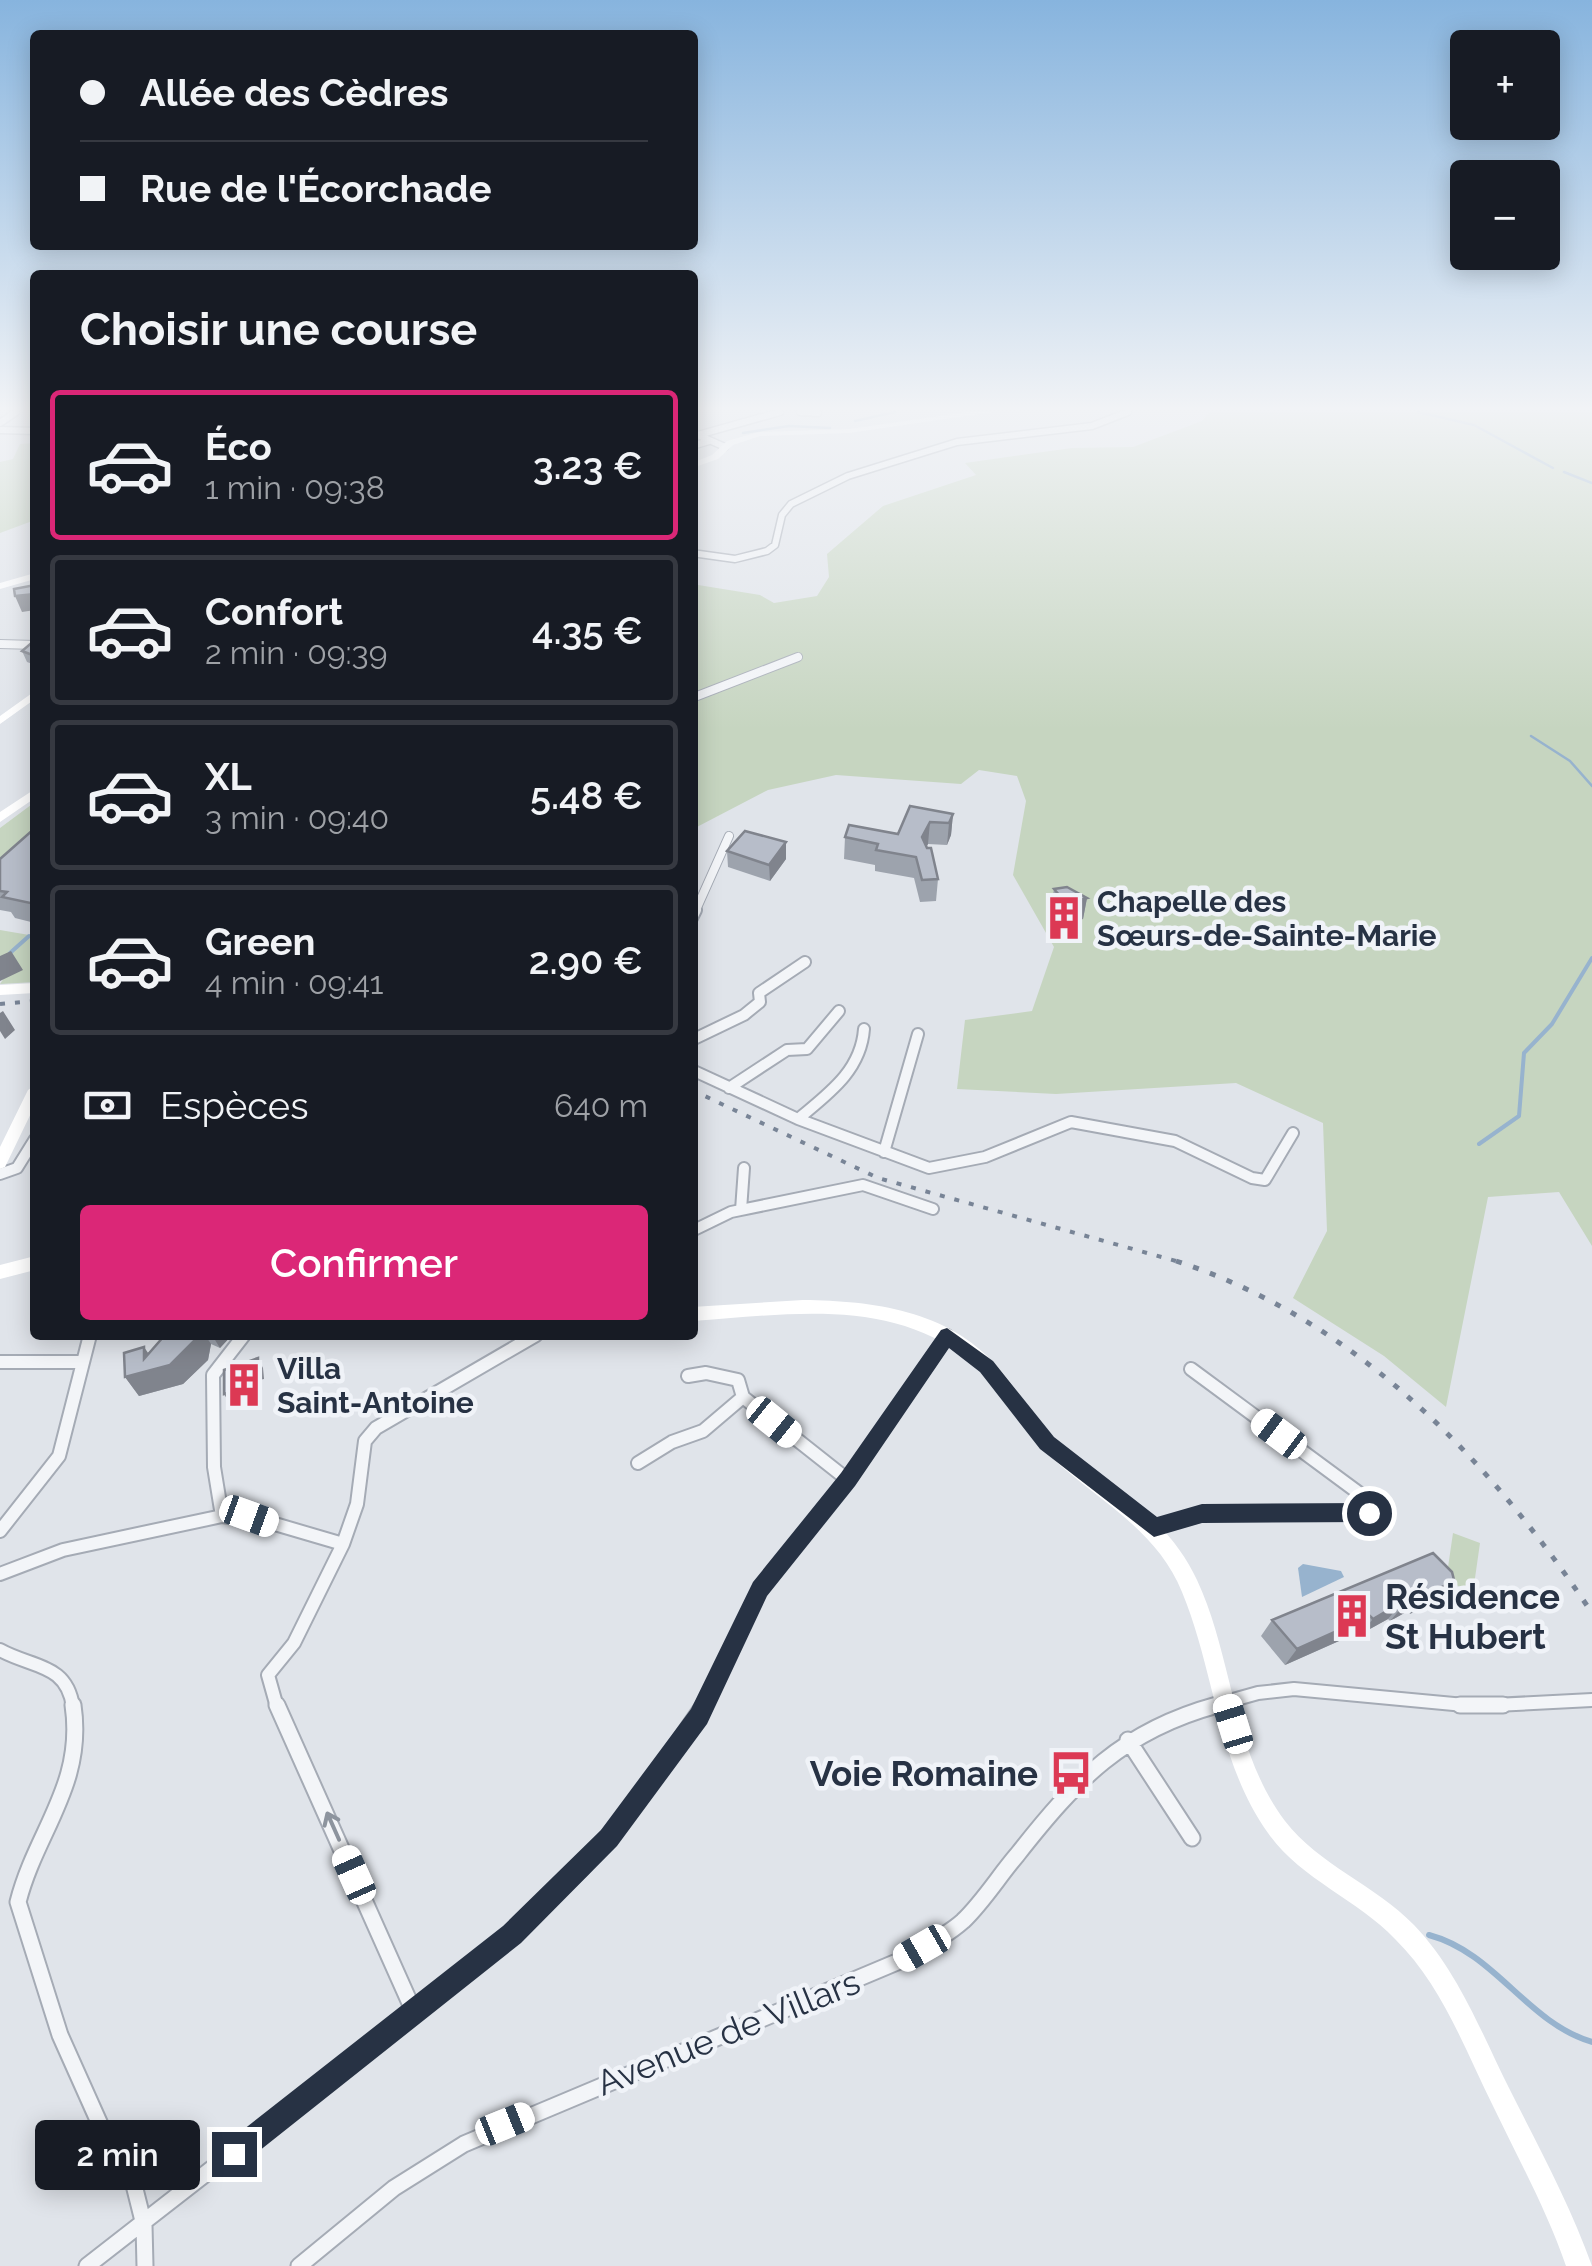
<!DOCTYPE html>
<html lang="fr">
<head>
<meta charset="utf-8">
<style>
	:root { --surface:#171b24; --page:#242831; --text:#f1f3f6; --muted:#9ea1a6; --line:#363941; --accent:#db2777 }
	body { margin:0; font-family:Raleway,sans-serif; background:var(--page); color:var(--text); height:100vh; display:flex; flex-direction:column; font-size:38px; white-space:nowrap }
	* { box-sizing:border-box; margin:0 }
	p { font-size:32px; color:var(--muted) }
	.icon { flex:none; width:55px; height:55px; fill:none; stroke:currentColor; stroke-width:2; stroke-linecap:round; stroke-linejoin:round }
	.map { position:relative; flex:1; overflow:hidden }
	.drawer { position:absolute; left:30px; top:270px; width:668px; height:1070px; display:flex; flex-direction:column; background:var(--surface); border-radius:10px; box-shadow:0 5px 25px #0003 }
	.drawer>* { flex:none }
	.top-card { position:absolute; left:30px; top:30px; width:668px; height:220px; border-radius:10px; box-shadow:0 5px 25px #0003; display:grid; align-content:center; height:220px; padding:0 50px; background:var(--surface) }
	.tools { position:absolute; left:1450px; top:30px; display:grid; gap:20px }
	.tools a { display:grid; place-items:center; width:110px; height:110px; border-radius:10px; background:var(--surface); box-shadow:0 5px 25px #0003; font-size:50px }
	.end { position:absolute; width:45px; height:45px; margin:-22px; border:12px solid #273244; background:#fff; box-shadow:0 0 0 5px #fff }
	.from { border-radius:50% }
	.bubble { position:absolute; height:70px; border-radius:10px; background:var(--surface); box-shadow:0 5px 25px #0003; font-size:32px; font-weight:600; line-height:70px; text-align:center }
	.car { position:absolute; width:30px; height:60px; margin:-30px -15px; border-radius:12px; box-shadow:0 0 8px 2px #0007; background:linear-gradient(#fff 24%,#345 0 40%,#fff 0 76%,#345 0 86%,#fff 0) }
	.top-card b { display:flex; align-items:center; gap:35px; height:95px; font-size:38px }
	.top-card b+b { border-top:2px solid var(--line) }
	.top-card i { width:25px; height:25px; background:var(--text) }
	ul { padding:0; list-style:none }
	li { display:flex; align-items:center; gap:30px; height:150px; margin:0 20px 15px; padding:0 30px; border:5px solid var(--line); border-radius:10px }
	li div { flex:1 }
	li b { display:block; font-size:38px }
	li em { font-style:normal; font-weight:600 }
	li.selected { border-color:var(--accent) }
	li>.icon { width:90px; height:90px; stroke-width:1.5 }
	h2 { padding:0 50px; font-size:45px; line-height:120px }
	.pay { display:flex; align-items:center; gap:25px; height:110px; padding:0 50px; font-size:38px }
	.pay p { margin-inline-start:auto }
	.button { display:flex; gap:20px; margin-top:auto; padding:20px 50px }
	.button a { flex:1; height:115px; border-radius:10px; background:var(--accent); color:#fff; font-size:40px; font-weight:600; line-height:115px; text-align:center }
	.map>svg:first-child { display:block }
	.green { fill:#c6d5c0 }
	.water { fill:#97b3ce }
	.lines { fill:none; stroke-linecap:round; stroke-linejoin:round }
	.stream-far2 { stroke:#97b3ce; stroke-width:2.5 }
	.stream-far1 { stroke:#97b3ce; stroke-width:4 }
	.stream { stroke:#97b3ce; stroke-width:6 }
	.street-far4-casing { stroke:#a5abb5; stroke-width:9 }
	.street-far3-casing { stroke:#a5abb5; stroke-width:10 }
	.street-far2-casing { stroke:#a5abb5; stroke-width:14 }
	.street-far1-casing { stroke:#a5abb5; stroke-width:16 }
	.street-casing { stroke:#a5abb5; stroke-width:19 }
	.street-far4 { stroke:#f3f5f8; stroke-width:6 }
	.street-far3 { stroke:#f3f5f8; stroke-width:8 }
	.street-far2 { stroke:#f3f5f8; stroke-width:10 }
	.street-far1 { stroke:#f3f5f8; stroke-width:12 }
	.street { stroke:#f3f5f8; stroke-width:15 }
	.secondary { fill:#fff; fill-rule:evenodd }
	.rail-far1 { stroke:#788496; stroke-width:4; stroke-dasharray:5 10; stroke-linecap:butt }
	.rail { stroke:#788496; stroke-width:5; stroke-dasharray:6 12; stroke-linecap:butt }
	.wall { fill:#9da3ad }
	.shaded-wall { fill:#80848d }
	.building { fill:#b7bdc9; stroke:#80848d; stroke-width:2.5 }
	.oneway { stroke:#8d949e }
	.route { fill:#273244 }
	.labels { text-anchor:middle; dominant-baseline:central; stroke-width:9; stroke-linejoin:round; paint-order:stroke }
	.poi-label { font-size:30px; font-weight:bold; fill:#273244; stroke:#f0f3f8; text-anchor:start }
	.near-poi-label { font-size:35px; font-weight:bold; fill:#273244; stroke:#f0f3f8; text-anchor:start }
	.near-street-label { font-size:35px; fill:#273244; stroke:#f0f3f8 }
</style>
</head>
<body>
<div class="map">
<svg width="1592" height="2266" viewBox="0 0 1592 2266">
	<rect width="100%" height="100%" fill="#e0e4ea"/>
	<path class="green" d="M 1209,412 L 1592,412 L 1592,1246 L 1559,1192 L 1488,1197 L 1446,1407 L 1384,1356 L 1293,1298 L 1327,1231 L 1323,1123 L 1236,1083 L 1056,1094 L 957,1089 L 965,1020 L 1032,1011 L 1054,947 L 1013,875 L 1026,801 L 1017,776 L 979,770 L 961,784 L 836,775 L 768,790 L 693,829 L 692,584 L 760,595 L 774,603 L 817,596 L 829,577 L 827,554 L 883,506 L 976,475 L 965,463 L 1072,448 L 1133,447 L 1202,421 Z
		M 35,443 L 35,520 L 0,533 L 0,462 L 13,459 L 20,444 Z
		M 35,802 L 35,857 L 0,889 L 0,828 Z
		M 0,930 L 35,936 L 35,982 L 0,984 L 8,972 L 0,971 Z
		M 1453,1533 L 1480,1543 L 1473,1592 L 1446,1581 Z"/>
	<path class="water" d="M 1303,1564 L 1341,1571 L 1344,1577 L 1302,1597 L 1298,1568 Z"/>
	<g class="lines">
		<path class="stream-far2" d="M 1418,412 L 1474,425 L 1553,468
			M 855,421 L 895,412
			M 743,433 L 789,426 L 830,428
			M 1564,472 L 1592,483
			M 1531,736 L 1570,761 L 1592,786"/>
		<path class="stream-far1" d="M 10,953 L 29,936
			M 1479,1144 L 1519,1116 L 1524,1053 L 1552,1024 L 1592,958"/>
		<path class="stream" d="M 1429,1935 C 1496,1953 1526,2022 1592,2042"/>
		<g class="street-far4-casing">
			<path id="street-far4" d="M 800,412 L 818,413
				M 0,423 L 16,412
				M 0,430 L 35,431
				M 698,435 L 780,412
				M 698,435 L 725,447
				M 692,446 L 709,441
				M 692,553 L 735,559 L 767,551 L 775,545 L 782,515 L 791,504 L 848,476 L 957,442 L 1092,426 L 1128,412"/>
		</g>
		<g class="street-far3-casing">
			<path id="street-far3" d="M 0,644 L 35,645
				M 692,698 L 798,657
				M 695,912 L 729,836"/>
		</g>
		<g class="street-far2-casing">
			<path id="street-far2" d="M 692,918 L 696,910
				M 692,1040 L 744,1015 L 760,1002 L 759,993 L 805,962
				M 692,1070 L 798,1119 L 929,1168 L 985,1157 L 1071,1122 L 1175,1141 L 1252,1178 L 1265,1180 L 1293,1133
				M 729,1088 L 787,1050 L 807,1049 L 839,1011
				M 798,1119 C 828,1094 861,1071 864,1029
				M 884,1152 L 918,1034
				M 0,1174 L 17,1168 L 35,1139
				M 741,1210 L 744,1168
				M 692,1231 L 731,1212 L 863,1185 L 933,1209"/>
		</g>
		<g class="street-far1-casing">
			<path id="street-far1" d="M 0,1362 L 81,1362
				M 688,1376 L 706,1373 L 738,1380 L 743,1397
				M 638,1463 L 672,1442 L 703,1431 L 743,1397 L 848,1480
				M 222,1516 L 214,1467 L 213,1375 L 244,1335
				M 1153,1528 L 1203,1514 L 1369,1513 L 1367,1499 L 1191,1369
				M 0,1531 L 59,1456 L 90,1335
				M 0,1574 L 63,1550 L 222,1516 L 268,1522 L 343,1544 L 357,1504 L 365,1441 L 376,1428 L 536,1335
				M 0,1650 C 32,1668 67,1663 73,1707
				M 277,1707 L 268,1675 L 294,1643 L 343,1544
				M 703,1707 L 760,1589 L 848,1480 L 947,1336
				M 1208,1707 L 1258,1693 L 1294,1689 L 1475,1706 L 1592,1700"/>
		</g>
		<g class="street-casing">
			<path id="street" d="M 73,1705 C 85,1785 36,1831 18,1902 L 60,2035 L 111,2149 L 134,2185 L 144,2225 L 145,2266
				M 277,1705 L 414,2012
				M 1460,1705 L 1503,1705
				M 1128,1740 L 1192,1838
				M 87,2266 L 512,1935 L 581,1869 L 643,1794 L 704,1705
				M 299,2266 L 394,2188 L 464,2144 L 897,1962 C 919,1949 944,1938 963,1921 C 983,1902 999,1876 1017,1855 C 1076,1780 1122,1731 1217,1705"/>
		</g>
		<use href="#street-far4" class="street-far4"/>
		<use href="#street-far3" class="street-far3"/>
		<use href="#street-far2" class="street-far2"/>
		<use href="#street-far1" class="street-far1"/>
		<use href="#street" class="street"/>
		<path class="secondary" d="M 968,412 L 993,412 L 849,433 L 760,436 L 733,445 L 718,459 L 692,468 L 692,463 L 712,455 L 727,441 L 759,432 L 849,429 Z
			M 35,573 L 35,579 L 0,589 L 0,583 Z
			M 35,691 L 35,699 L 0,724 L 0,716 Z
			M 35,789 L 35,798 L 0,822 L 0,812 Z
			M 35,983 L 35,993 L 0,995 L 0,985 Z
			M 35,1085 L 35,1105 L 5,1167 L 0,1169 L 0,1147 L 28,1090 Z
			M 35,1256 L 35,1270 L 0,1279 L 0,1265 Z
			M 803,1300 C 874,1301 947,1310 997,1366 C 1021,1393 1038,1424 1065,1447 C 1114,1490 1169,1519 1197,1580 C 1233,1657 1232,1751 1285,1821 C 1319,1865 1375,1885 1414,1925 C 1458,1971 1481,2032 1509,2088 C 1538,2146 1570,2204 1592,2266 L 1566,2266 C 1547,2211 1519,2160 1494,2108 C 1465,2050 1442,1985 1395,1939 C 1357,1899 1300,1879 1268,1833 C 1217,1762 1215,1671 1182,1592 C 1157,1530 1099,1501 1052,1458 C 1020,1430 1002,1388 969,1361 C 892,1296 785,1315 692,1321 L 692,1307 Z"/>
		<path class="rail-far1" d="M 0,1004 L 35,1001
			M 692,1090 L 878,1178 L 1183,1263"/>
		<path class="rail" d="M 1176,1261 C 1357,1320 1489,1459 1592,1613"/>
	</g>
	<path class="wall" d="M 35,640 L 35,665 L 27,662 L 22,651 Z
		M 953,814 L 951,835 L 947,845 L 928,844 L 926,847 L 938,879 L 936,901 L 920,902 L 914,878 L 875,871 L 875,865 L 844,859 L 845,837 L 898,834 Z
		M 35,828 L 35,923 L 15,918 L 11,912 L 0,910 L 0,859 Z
		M 727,851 L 786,859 L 770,881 L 728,867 Z
		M 1054,889 L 1087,898 L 1083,919 L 1061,925 L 1050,911 Z
		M 165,1335 L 232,1335 L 220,1348 L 211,1344 L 208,1360 L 183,1384 L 139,1396 L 125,1377 Z
		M 1454,1580 L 1439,1597 L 1410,1614 L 1408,1611 L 1390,1621 L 1388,1619 L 1359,1635 L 1357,1633 L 1285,1665 L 1261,1636 L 1272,1620 Z"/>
	<path class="shaded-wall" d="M 35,594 L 35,610 L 22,612 L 15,596 Z
		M 953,814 L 951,835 L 947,845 L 949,823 Z
		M 930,822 L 928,844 L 920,859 L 922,837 Z
		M 786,842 L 786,859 L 770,881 L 769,865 Z
		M 1087,898 L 1083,919 L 1061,925 L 1066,903 Z
		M 11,951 L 23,970 L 0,981 L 0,956 Z
		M 3,1011 L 15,1030 L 5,1039 L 0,1031 L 0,1013 Z
		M 196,1335 L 205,1335 L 211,1344 L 208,1360 L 183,1384 L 139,1396 L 125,1377 L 144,1347 L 157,1366 Z
		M 212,1335 L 232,1335 L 220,1348 Z
		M 258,1358 L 263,1368 L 264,1379 L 259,1380 L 259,1387 L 250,1389 L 251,1398 L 230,1404 L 224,1394 L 244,1380 L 253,1370 Z
		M 1454,1580 L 1439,1597 L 1410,1614 L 1425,1597 Z
		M 1422,1594 L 1408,1611 L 1390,1621 L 1404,1605 Z
		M 1402,1602 L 1388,1619 L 1359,1635 L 1373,1619 Z
		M 1370,1616 L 1357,1633 L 1285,1665 L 1297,1649 Z"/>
	<path class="building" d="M 35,585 L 35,594 L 15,596 L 14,589 Z
		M 35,640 L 35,656 L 22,651 Z
		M 910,806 L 953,814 L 949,823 L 930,822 L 922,837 L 927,848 L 931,848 L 938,879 L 922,880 L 916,857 L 876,850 L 878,844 L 845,837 L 849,825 L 898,834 Z
		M 35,828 L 35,904 L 2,897 L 7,892 L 0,891 L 0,859 Z
		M 745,831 L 786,842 L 769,865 L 727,851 Z
		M 1067,887 L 1087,898 L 1066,903 L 1054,889 Z
		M 165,1335 L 196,1335 L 195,1340 L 170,1365 L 125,1377 L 124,1353 L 144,1347 L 144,1359 Z
		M 258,1358 L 258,1369 L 253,1370 L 254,1377 L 244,1380 L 245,1388 L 224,1394 L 224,1370 Z
		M 1433,1553 L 1452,1572 L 1454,1580 L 1425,1597 L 1422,1594 L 1404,1605 L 1402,1602 L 1373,1619 L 1370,1616 L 1297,1649 L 1272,1620 Z"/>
	<defs><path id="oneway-shaft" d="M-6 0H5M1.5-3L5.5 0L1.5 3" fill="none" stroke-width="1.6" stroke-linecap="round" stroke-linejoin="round" transform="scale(2.5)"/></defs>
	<use class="oneway" href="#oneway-shaft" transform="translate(333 1826) rotate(-114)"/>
	<linearGradient id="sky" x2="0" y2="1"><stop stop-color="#87b4de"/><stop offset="0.56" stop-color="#f1f3f6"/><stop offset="1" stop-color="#f1f3f6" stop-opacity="0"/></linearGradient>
	<rect width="1592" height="730" fill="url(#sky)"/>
	<path class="route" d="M 947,1328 L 993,1361 L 1054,1437 L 1157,1517 L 1202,1504 L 1369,1503 L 1379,1513 L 1369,1522 L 1202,1523 L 1154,1537 L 1040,1449 L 980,1372 L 949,1348 L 855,1486 L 767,1596 L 707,1724 L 617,1846 L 521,1943 L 244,2163 L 234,2167 L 225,2163 L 221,2154 L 225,2144 L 503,1926 L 601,1830 L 691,1709 L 753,1582 L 841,1473 L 941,1330 Z"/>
	<defs>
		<g id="building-bare" transform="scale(3.45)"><path d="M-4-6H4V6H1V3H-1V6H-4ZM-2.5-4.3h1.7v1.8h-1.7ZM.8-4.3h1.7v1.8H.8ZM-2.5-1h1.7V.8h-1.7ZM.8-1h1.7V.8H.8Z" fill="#dc3954" stroke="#f0f3f8" stroke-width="2.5" paint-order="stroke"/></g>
		<g id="bus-bare" transform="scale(3.45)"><path d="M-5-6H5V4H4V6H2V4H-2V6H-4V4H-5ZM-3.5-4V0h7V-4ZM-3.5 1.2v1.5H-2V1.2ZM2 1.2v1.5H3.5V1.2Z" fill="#dc3954" stroke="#f0f3f8" stroke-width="2.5" paint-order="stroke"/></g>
	</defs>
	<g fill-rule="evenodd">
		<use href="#building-bare" x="1064" y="918"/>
		<use href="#building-bare" x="244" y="1385"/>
		<use href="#building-bare" x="1352" y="1616"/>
		<use href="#bus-bare" x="1071" y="1773"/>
	</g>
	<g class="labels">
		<g class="poi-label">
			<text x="1097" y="901">Chapelle des<tspan x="1097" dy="34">Sœurs-de-Sainte-Marie</tspan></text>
			<text x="277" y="1368">Villa<tspan x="277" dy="34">Saint-Antoine</tspan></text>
		</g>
		<g class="near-poi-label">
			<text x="1385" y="1596">Résidence<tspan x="1385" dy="40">St Hubert</tspan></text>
			<text x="1038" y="1773" text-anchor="end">Voie Romaine</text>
		</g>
		<g class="near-street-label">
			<text transform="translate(728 2032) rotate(-22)">Avenue de Villars</text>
		</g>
	</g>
</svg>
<div class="tools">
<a>+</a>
<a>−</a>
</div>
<i class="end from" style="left:1369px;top:1513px"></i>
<i class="end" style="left:234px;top:2154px"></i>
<div class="bubble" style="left:35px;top:2120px;width:165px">2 min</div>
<i class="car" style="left:774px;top:1422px;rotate:129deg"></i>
<i class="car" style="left:1279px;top:1434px;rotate:307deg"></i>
<i class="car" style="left:249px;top:1516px;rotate:110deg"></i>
<i class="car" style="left:1233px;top:1724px;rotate:343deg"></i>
<i class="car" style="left:354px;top:1875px;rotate:336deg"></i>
<i class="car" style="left:922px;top:1948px;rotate:240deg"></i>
<i class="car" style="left:505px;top:2124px;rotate:68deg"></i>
<div class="top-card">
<b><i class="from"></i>Allée des Cèdres</b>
<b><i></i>Rue de l'Écorchade</b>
</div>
<section class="drawer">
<h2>Choisir une course</h2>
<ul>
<li class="selected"><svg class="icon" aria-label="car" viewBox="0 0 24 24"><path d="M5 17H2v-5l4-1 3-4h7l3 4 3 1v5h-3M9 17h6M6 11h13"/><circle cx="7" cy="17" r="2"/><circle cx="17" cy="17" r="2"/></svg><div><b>Éco</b><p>1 min · 09:38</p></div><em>3.23 €</em></li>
<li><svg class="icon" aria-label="car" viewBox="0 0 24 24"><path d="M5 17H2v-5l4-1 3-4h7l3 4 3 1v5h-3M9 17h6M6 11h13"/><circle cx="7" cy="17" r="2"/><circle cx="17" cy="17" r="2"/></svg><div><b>Confort</b><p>2 min · 09:39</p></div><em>4.35 €</em></li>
<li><svg class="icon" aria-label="car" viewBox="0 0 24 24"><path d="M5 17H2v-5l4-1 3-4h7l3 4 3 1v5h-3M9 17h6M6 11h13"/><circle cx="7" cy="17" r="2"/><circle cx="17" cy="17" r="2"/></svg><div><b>XL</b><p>3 min · 09:40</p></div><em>5.48 €</em></li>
<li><svg class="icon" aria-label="car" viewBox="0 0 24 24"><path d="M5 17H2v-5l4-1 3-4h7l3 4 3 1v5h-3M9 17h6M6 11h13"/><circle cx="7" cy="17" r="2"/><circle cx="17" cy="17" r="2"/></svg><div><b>Green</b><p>4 min · 09:41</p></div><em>2.90 €</em></li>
</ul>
<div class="pay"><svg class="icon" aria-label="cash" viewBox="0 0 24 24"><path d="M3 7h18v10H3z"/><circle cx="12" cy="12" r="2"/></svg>Espèces<p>640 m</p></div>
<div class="button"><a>Confirmer</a></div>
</section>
</div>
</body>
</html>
